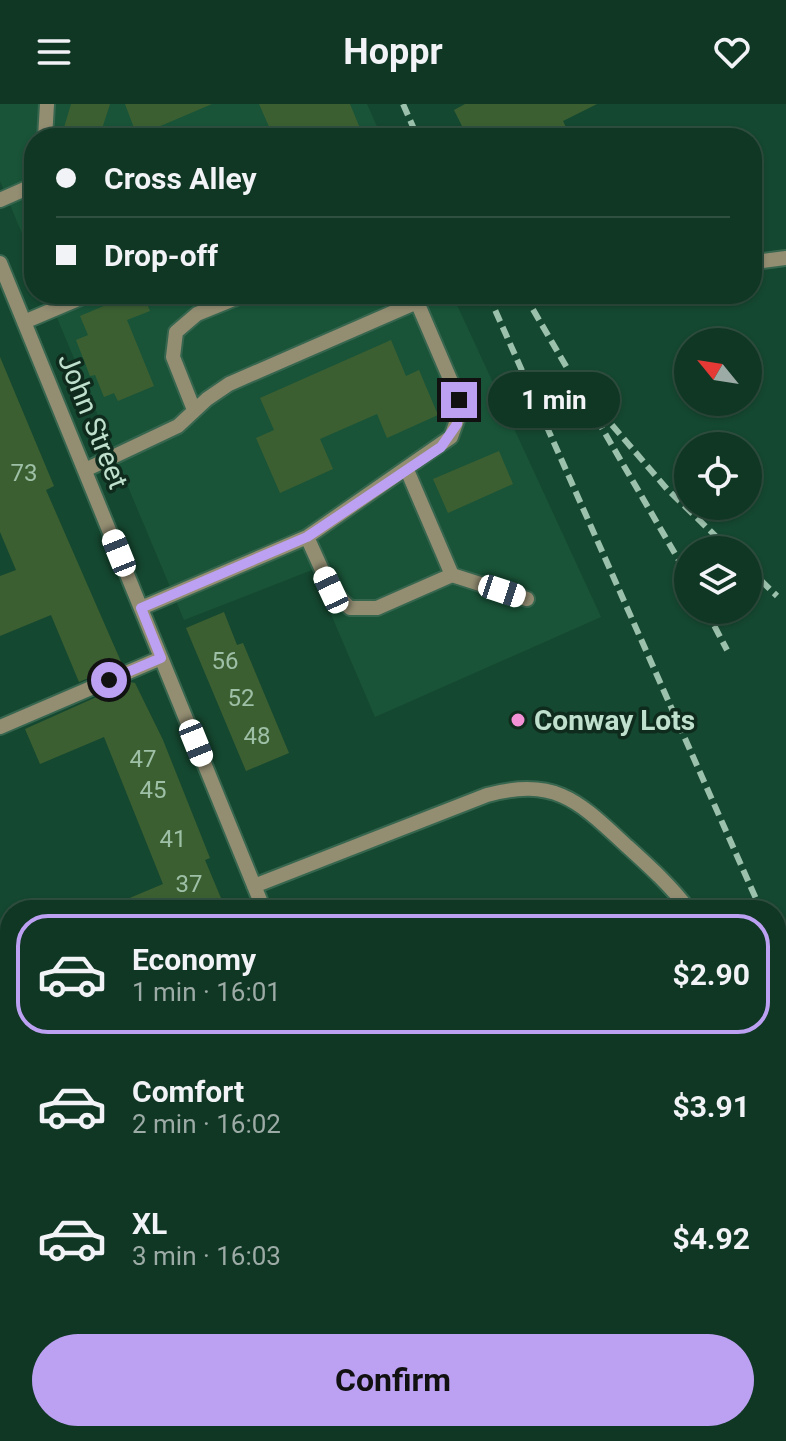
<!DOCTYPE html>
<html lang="en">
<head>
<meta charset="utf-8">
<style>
	:root { --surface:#103624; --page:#193e2c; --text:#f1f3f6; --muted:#9caba6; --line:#305041; --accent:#bca0f2 }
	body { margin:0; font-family:Roboto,sans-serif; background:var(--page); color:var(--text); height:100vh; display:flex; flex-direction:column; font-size:30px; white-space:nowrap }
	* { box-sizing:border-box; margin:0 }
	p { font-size:26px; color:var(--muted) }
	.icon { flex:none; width:44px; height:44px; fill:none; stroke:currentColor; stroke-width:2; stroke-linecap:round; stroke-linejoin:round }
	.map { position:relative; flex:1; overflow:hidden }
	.drawer { position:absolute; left:0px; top:796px; width:786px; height:542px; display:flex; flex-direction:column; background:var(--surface); border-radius:32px 32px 0 0; box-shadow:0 2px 6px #0004,0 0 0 2px var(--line) }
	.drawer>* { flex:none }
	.guide { position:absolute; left:24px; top:24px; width:738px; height:176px; border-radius:32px; box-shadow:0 2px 6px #0004,0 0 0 2px var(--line); display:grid; align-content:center; height:176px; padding:0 32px; background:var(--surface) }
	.needle { width:52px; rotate:300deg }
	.fabs { position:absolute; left:674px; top:224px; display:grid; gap:16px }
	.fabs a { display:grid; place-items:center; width:88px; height:88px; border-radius:50%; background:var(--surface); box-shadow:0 2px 6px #0004,0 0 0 2px var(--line); font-size:40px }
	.end { position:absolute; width:36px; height:36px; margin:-18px; border:10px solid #bca0f2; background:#111; box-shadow:0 0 0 4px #111 }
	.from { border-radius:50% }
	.bubble { position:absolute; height:56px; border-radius:28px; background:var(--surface); box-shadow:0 2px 6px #0004,0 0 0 2px var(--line); font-size:26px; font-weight:700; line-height:56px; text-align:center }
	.car { position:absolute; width:24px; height:48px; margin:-24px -12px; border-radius:10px; box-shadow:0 0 6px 2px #0007; background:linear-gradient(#fff 24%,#345 0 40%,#fff 0 76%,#345 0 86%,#fff 0) }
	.guide b { display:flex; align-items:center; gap:28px; height:76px; font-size:30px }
	.guide b+b { border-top:2px solid var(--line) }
	.guide i { width:20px; height:20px; background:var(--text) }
	ul { padding:14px 0 0; list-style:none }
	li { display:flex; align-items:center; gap:24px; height:120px; margin:0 16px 12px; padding:0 16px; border:4px solid transparent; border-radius:32px }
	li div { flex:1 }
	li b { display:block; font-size:30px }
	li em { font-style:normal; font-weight:700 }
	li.active { border-color:var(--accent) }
	li>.icon { width:72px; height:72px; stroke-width:1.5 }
	.button { display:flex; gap:16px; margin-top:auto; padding:16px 32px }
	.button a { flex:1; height:92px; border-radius:48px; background:var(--accent); color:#111; font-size:32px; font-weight:700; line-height:92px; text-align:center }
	header { display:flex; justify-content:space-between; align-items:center; height:104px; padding:0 32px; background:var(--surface); font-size:36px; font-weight:700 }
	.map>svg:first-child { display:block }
	.built { fill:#195438 }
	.building { fill:#3c5f32 }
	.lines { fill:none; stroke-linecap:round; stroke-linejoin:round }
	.minor-casing { stroke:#37664f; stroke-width:18 }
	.minor { stroke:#938d72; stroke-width:14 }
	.rail { stroke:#9bc0ab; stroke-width:6; stroke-dasharray:12 6; stroke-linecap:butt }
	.route { stroke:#bca0f2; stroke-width:10 }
	.poi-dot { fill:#f391d6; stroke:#0f2b1d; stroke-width:3 }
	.labels { text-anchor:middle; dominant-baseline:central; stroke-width:7; stroke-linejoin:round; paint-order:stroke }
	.number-label { font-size:24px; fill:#9ec0a6 }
	.street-label { font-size:28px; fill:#bfe0cc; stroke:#0f2b1d }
	.poi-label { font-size:28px; font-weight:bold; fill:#bfe0cc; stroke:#0f2b1d; text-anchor:start }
</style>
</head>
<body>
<header><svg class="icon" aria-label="menu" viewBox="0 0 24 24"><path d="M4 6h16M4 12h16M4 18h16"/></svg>Hoppr<svg class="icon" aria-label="heart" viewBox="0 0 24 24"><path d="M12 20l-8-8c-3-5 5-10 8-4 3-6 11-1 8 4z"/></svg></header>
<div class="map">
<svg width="786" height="1337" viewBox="0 0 786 1337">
	<rect width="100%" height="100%" fill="#154830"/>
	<path class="built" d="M 0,0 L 367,0 L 382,34 L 34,34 L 34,158 L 0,77 Z
		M 47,190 L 452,190 L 601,513 L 375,613 L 312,466 L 184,516 Z
		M 786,1205 L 786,1337 L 67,1337 L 114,1328 L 776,1328 L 776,1206 Z"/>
	<path class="building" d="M 71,0 L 110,0 L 99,34 L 63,27 Z
		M 125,0 L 212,0 L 137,32 Z
		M 259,0 L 350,0 L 364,34 L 274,34 Z
		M 465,0 L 597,0 L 563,17 L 571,34 L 468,34 L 454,6 Z
		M 132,190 L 143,190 L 150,207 L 127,216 L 154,282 L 118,297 L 114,289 L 104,293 L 95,271 L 90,272 L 76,236 L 88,231 L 80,212 Z
		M 391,236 L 406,272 L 419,266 L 438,311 L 387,334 L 377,310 L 320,335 L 333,365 L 280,389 L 256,334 L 274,326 L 260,294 Z
		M 0,253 L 54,382 L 46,386 L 122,560 L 79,578 L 51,511 L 0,532 L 0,472 L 16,466 L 0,428 Z
		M 499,347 L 513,380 L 448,409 L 433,375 Z
		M 224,508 L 237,541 L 243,539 L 289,649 L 246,667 L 186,524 Z
		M 130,578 L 135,579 L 163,636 L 210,754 L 205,756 L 226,806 L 101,806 L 163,780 L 104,633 L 40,660 L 25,625 Z"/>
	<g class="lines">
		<g class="minor-casing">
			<path id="minor" d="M 45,34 L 47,0
				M 0,96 L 34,81
				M 752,154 L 762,157 L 786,154
				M 0,159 L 264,806
				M 24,218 L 90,190
				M 194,306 L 173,253 L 176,228 L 197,210 L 246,190
				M 85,366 L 178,322 L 207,295 L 229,280 L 417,198 L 459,296 L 460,308 L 451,333 L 307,433 L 141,504
				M 407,366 L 452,471
				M 307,433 L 331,486 L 350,504 L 377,504 L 452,471 L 527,495
				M 0,623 L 161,554
				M 254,782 L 487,691 C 557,672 580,699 628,743 C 650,763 671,782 689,806
				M 0,860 L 10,886
				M 0,981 L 10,998
				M 0,1051 L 10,1048
				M 776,1053 L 786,1085
				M 782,1228 L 786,1257
				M 551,1328 L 552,1337
				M 37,1337 L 100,1328
				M 437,1337 L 438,1328"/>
		</g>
		<use href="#minor" class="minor"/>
		<path class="rail" d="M 403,0 L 418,34
			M 488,190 L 761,806
			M 524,190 L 688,472
			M 612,321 L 667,385 L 730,446
			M 748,464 L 777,492
			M 706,506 L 727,546
			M 776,840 L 786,863"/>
	</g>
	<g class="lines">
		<path class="route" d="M 109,576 L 161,554 L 141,504 L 307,433 L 441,343 L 457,320 L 459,296"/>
	</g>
	<circle class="poi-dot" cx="518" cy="616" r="8"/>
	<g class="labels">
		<g class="number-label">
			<text x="24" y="369">73</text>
			<text x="225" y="557">56</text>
			<text x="241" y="594">52</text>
			<text x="257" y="632">48</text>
			<text x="143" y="655">47</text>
			<text x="153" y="686">45</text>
			<text x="173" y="735">41</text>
			<text x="189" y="780">37</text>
		</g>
		<g class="street-label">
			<text transform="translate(93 317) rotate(68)">John Street</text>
		</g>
		<g class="poi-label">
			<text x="534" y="616">Conway Lots</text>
		</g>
	</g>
</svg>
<div class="fabs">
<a><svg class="needle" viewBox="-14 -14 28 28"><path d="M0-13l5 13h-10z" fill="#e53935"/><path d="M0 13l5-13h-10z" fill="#9caba6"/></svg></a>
<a><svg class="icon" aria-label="locate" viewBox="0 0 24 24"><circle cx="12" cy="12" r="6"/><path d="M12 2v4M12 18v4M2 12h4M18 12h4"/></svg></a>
<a><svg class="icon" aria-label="layers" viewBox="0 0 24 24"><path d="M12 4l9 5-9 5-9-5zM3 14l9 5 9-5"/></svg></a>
</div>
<i class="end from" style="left:109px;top:576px"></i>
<i class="end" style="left:459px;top:296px"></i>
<div class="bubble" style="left:488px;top:268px;width:132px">1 min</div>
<i class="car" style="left:119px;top:449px;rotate:338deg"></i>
<i class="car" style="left:331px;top:486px;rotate:335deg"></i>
<i class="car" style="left:502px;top:487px;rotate:108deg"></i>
<i class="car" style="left:196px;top:639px;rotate:158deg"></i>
<div class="guide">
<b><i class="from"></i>Cross Alley</b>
<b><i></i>Drop-off</b>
</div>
<section class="drawer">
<ul>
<li class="active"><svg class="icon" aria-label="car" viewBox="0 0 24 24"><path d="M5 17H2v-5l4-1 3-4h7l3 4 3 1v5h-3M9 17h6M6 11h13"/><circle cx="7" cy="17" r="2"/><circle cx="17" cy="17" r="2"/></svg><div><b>Economy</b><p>1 min · 16:01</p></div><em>$2.90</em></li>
<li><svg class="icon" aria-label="car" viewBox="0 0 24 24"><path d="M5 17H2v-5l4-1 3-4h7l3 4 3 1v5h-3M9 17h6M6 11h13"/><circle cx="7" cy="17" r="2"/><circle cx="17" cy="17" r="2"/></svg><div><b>Comfort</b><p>2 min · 16:02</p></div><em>$3.91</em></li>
<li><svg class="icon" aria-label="car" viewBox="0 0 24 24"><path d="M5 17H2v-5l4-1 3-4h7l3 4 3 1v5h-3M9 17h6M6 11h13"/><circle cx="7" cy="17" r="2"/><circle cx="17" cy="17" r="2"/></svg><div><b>XL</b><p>3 min · 16:03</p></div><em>$4.92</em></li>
</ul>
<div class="button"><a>Confirm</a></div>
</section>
</div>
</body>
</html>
